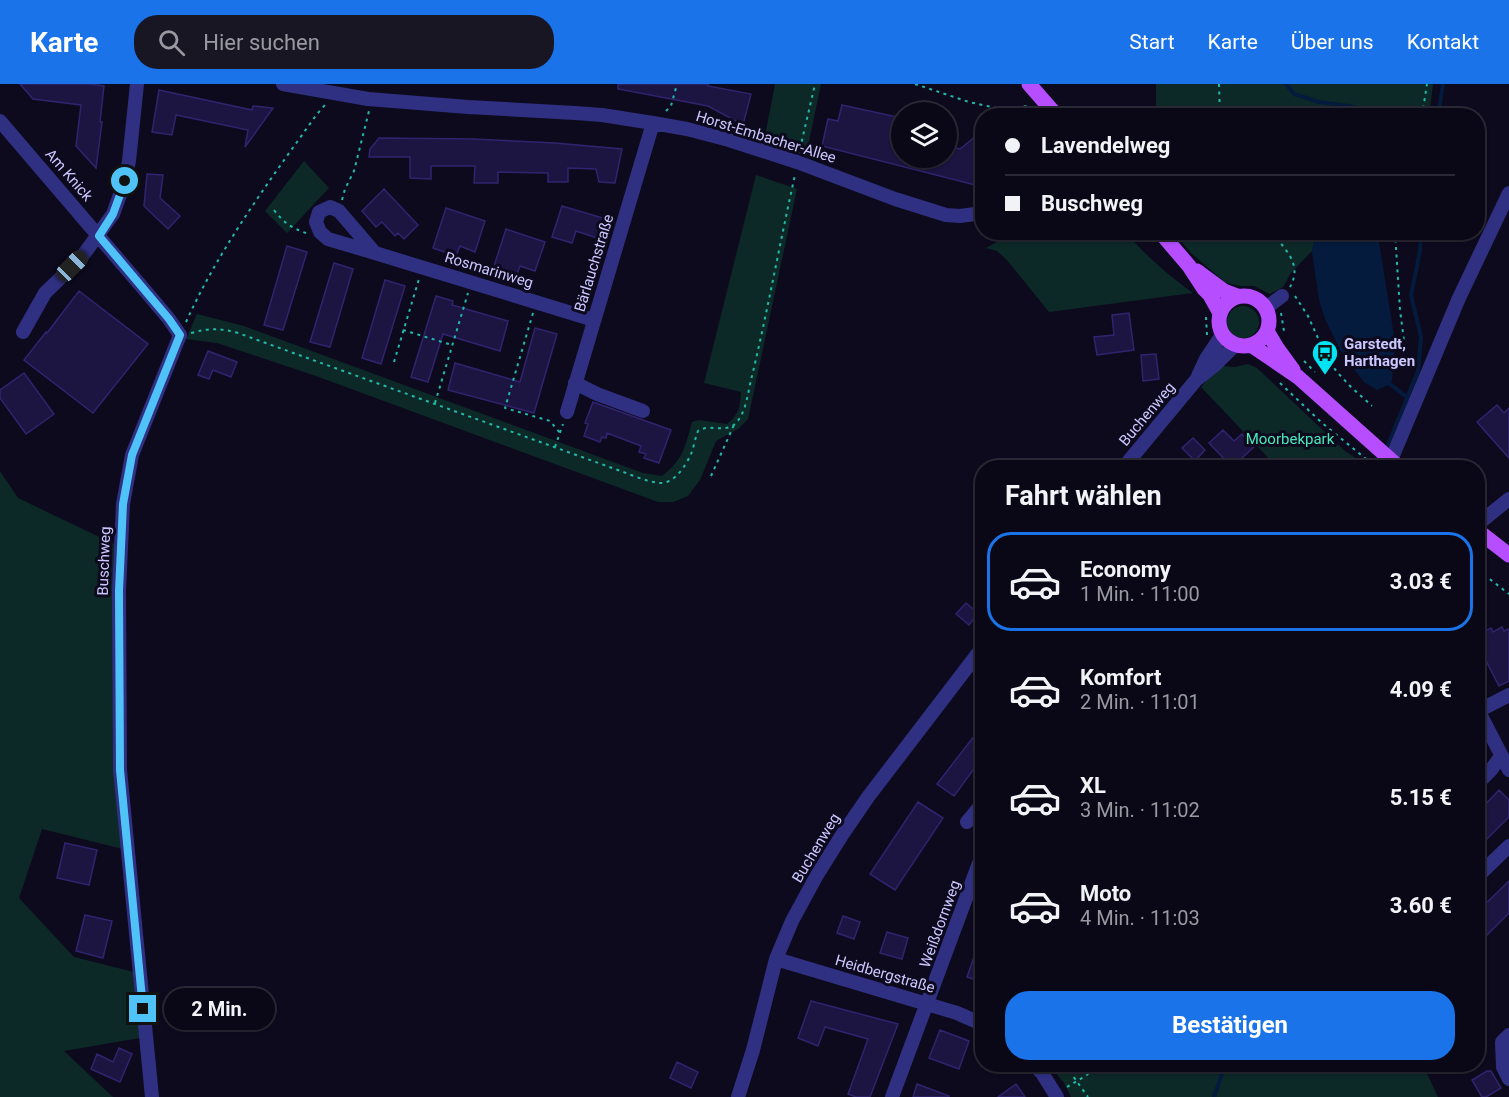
<!DOCTYPE html>
<html lang="de">
<head>
<meta charset="utf-8">
<style>
	:root { --surface:#0a0816; --page:#181623; --text:#f1f3f6; --muted:#999aa1; --line:#2a2935; --accent:#1a73e8 }
	body { margin:0; font-family:Roboto,sans-serif; background:var(--page); color:var(--text); height:100vh; display:flex; flex-direction:column; font-size:22px; white-space:nowrap }
	* { box-sizing:border-box; margin:0 }
	p { font-size:20px; color:var(--muted) }
	.icon { flex:none; width:33px; height:33px; fill:none; stroke:currentColor; stroke-width:2; stroke-linecap:round; stroke-linejoin:round }
	.map { position:relative; flex:1; overflow:hidden }
	.side { position:absolute; left:975px; top:376px; width:510px; height:612px; display:flex; flex-direction:column; background:var(--surface); border-radius:24px; box-shadow:0 2px 4px #0004,0 0 0 2px var(--line) }
	.side>* { flex:none }
	.guide { position:absolute; left:975px; top:24px; width:510px; height:132px; border-radius:24px; box-shadow:0 2px 4px #0004,0 0 0 2px var(--line); display:grid; align-content:center; height:132px; padding:0 30px; background:var(--surface) }
	.tools { position:absolute; left:891px; top:18px; display:grid; gap:12px }
	.tools a { display:grid; place-items:center; width:66px; height:66px; border-radius:50%; background:var(--surface); box-shadow:0 2px 4px #0004,0 0 0 2px var(--line); font-size:30px }
	.end { position:absolute; width:27px; height:27px; margin:-14px; border:8px solid #4fc3f7; background:#111; box-shadow:0 0 0 3px #111 }
	.from { border-radius:50% }
	.bubble { position:absolute; height:42px; border-radius:21px; background:var(--surface); box-shadow:0 2px 4px #0004,0 0 0 2px var(--line); font-size:20px; font-weight:700; line-height:42px; text-align:center }
	.car { position:absolute; width:18px; height:36px; margin:-18px -9px; border-radius:8px; box-shadow:0 0 4px 2px #0007; background:linear-gradient(#222 24%,#8ab4d8 0 40%,#222 0 76%,#8ab4d8 0 86%,#222 0) }
	.guide b { display:flex; align-items:center; gap:21px; height:57px; font-size:22px }
	.guide b+b { border-top:2px solid var(--line) }
	.guide i { width:15px; height:15px; background:var(--text) }
	ul { padding:0; list-style:none }
	li { display:flex; align-items:center; gap:18px; height:99px; margin:0 12px 9px; padding:0 18px; border:3px solid transparent; border-radius:24px }
	li div { flex:1 }
	li b { display:block; font-size:22px }
	li em { font-style:normal; font-weight:700 }
	li.selected { border-color:var(--accent) }
	li>.icon { width:54px; height:54px; stroke-width:1.5 }
	h2 { padding:0 30px; font-size:27px; line-height:72px }
	.primary-button { display:flex; gap:12px; margin-top:auto; padding:12px 30px }
	.primary-button a { flex:1; height:69px; border-radius:24px; background:var(--accent); color:#fff; font-size:24px; font-weight:700; line-height:69px; text-align:center }
	header { display:flex; align-items:center; gap:36px; box-sizing:border-box; height:84px; padding:0 30px; background:var(--accent); color:#fff }
	header strong { font-size:28px }
	nav { display:flex; gap:33px; margin-inline-start:auto; font-size:21px }
	.search { width:420px; height:54px; background:var(--page); display:flex; align-items:center; gap:15px; box-sizing:border-box; padding:0 21px; border-radius:24px; color:var(--muted); font-size:22px }
	.map>svg:first-child { display:block }
	.green { fill:#0c2927 }
	.water { fill:#041b3d }
	.lines { fill:none; stroke-linecap:round; stroke-linejoin:round }
	.stream { stroke:#041b3d; stroke-width:4 }
	.building { fill:#1c1441; stroke:#30246f; stroke-width:1.5 }
	.path { stroke:#21b9aa; stroke-width:2; stroke-dasharray:3 4.5; stroke-linecap:butt }
	.minor { stroke:#303082; stroke-width:14 }
	.major { stroke:#b64eff; stroke-width:15 }
	.route { stroke:#4fc3f7; stroke-width:8 }
	.labels { text-anchor:middle; dominant-baseline:central; stroke-width:6; stroke-linejoin:round; paint-order:stroke }
	.street-label { font-size:15px; fill:#ccc7ff; stroke:#0d0a1e }
	.poi-label { font-size:15px; font-weight:bold; fill:#ccc7ff; stroke:#0d0a1e; text-anchor:start }
	.park-label { font-size:15px; fill:#48eabc; stroke:#0d0a1e }
</style>
</head>
<body>
<header>
<strong>Karte</strong>
<div class="search"><svg class="icon" aria-label="search" viewBox="0 0 24 24"><circle cx="10" cy="10" r="6"/><path d="M15 15l6 6"/></svg>Hier suchen</div>
<nav><a>Start</a><a>Karte</a><a>Über uns</a><a>Kontakt</a></nav>
</header>
<div class="map">
<svg width="1509" height="1013" viewBox="0 0 1509 1013">
	<rect width="100%" height="100%" fill="#0d0a1e"/>
	<path class="green" d="M 775,0 L 821,0 L 806,72 L 764,57 Z
		M 1156,0 L 1433,0 L 1429,32 L 1156,31 Z
		M 304,77 L 329,104 L 287,149 L 265,127 Z
		M 756,91 L 797,105 L 748,335 L 738,345 L 716,357 L 700,396 L 688,412 L 673,418 L 658,418 L 316,292 L 217,259 L 186,255 L 197,230 L 244,242 L 643,389 L 662,392 C 683,376 685,363 692,338 L 699,336 L 727,340 C 739,331 740,322 741,308 L 704,299 Z
		M 1014,149 L 1126,149 C 1146,172 1168,191 1193,209 L 1049,228 L 1006,175 L 997,167 L 986,164 Z
		M 1174,149 L 1316,149 L 1312,167 L 1291,189 L 1283,203 L 1270,210 L 1254,202 L 1240,202 L 1226,199 L 1192,170 Z
		M1227 238a16 16 0 1 1 32 0a16 16 0 1 1-32 0Z
		M 1248,280 L 1257,284 L 1345,367 L 1360,377 L 1367,384 L 1278,384 L 1201,303 L 1211,291 L 1223,282 L 1235,283 Z
		M 0,387 L 18,414 L 114,460 L 113,504 L 123,765 L 42,745 L 19,814 L 74,873 L 134,888 L 140,954 L 64,967 L 113,1013 L 0,1013 Z
		M 1049,981 L 1423,981 L 1438,1013 L 1071,1013 L 1064,999 Z"/>
	<path class="water" d="M 1316,149 L 1371,148 L 1378,152 L 1395,258 L 1392,296 L 1390,300 L 1377,306 L 1364,298 L 1342,269 L 1325,235 L 1319,216 L 1312,167 Z"/>
	<g class="lines">
		<path class="stream" d="M 1286,0 L 1294,10 L 1319,18 L 1349,22 L 1371,28 L 1373,32
			M 1438,32 L 1443,0
			M 1390,300 L 1408,314
			M 1388,361 L 1418,287 L 1421,253 L 1411,211 L 1420,167 L 1421,148
			M 1214,1013 L 1225,981"/>
	</g>
	<path class="building" d="M 20,0 L 89,0 L 104,2 L 100,38 L 102,38 L 96,84 L 76,62 L 81,21 L 33,15 Z
		M 618,0 L 708,0 L 708,2 L 751,10 L 743,41 L 708,22 L 618,5 Z
		M 159,6 L 252,26 L 253,22 L 273,24 L 245,63 L 248,46 L 176,31 L 172,51 L 152,48 Z
		M 842,21 L 902,34 L 900,50 L 902,50 L 902,74 L 946,74 L 946,62 L 960,65 L 982,47 L 982,96 L 975,101 L 822,62 L 828,35 L 838,37 Z
		M 379,54 L 473,55 L 555,59 L 622,65 L 615,99 L 599,98 L 596,85 L 568,84 L 568,98 L 548,98 L 548,89 L 498,88 L 498,99 L 474,99 L 475,82 L 431,82 L 431,95 L 410,94 L 410,73 L 369,73 L 370,65 Z
		M 147,90 L 163,91 L 160,114 L 180,132 L 168,145 L 144,122 Z
		M 384,105 L 418,141 L 404,155 L 398,149 L 395,152 L 382,138 L 376,143 L 362,127 Z
		M 562,122 L 606,135 L 600,155 L 576,147 L 572,159 L 552,153 Z
		M 446,124 L 485,137 L 475,168 L 460,162 L 456,172 L 433,164 Z
		M 506,145 L 545,158 L 535,187 L 520,182 L 517,190 L 494,182 Z
		M 287,162 L 307,168 L 283,246 L 264,241 Z
		M 334,179 L 353,185 L 330,263 L 310,258 Z
		M 385,196 L 405,202 L 381,280 L 362,274 Z
		M 79,207 L 148,260 L 93,329 L 24,276 L 46,248 L 47,249 Z
		M 436,212 L 453,217 L 452,221 L 508,237 L 500,267 L 443,250 L 428,298 L 411,293 Z
		M 1129,229 L 1134,266 L 1097,271 L 1094,253 L 1114,251 L 1112,231 Z
		M 535,244 L 557,250 L 534,329 L 448,306 L 455,279 L 520,298 Z
		M 208,267 L 237,278 L 231,293 L 213,286 L 209,295 L 198,291 Z
		M 1156,270 L 1159,295 L 1143,297 L 1141,271 Z
		M 24,289 L 54,330 L 26,350 L 0,314 L 0,306 Z
		M 593,318 L 671,346 L 659,379 L 644,374 L 646,370 L 639,368 L 641,362 L 607,349 L 606,354 L 602,353 L 600,358 L 584,352 L 588,340 L 585,339 Z
		M 1497,321 L 1504,329 L 1509,324 L 1509,374 L 1477,338 Z
		M 1223,346 L 1234,357 L 1242,350 L 1254,363 L 1232,383 L 1209,359 Z
		M 1193,354 L 1205,366 L 1195,377 L 1182,364 Z
		M 966,519 L 978,529 L 969,541 L 956,530 Z
		M 1502,543 L 1504,547 L 1509,545 L 1509,597 L 1499,602 L 1478,561 L 1478,551 L 1491,544 L 1493,548 Z
		M 982,642 L 982,674 L 954,712 L 937,700 Z
		M 1499,706 L 1509,716 L 1509,733 L 1485,757 L 1478,749 L 1478,728 Z
		M 918,718 L 943,734 L 895,806 L 870,790 Z
		M 65,759 L 97,766 L 89,801 L 57,794 Z
		M 1509,797 L 1509,829 L 1478,860 L 1478,827 Z
		M 85,831 L 112,837 L 103,874 L 76,867 Z
		M 843,832 L 860,838 L 854,855 L 837,849 Z
		M 887,848 L 908,854 L 902,875 L 880,869 Z
		M 975,870 L 982,872 L 982,898 L 967,893 Z
		M 811,917 L 898,940 L 870,1013 L 856,1013 L 848,1010 L 868,955 L 825,943 L 818,962 L 798,954 Z
		M 940,946 L 969,957 L 959,985 L 929,974 Z
		M 119,964 L 132,970 L 120,998 L 91,985 L 97,970 L 113,978 Z
		M 677,978 L 698,988 L 691,1004 L 670,994 Z
		M 1487,987 L 1491,987 L 1501,1004 L 1486,1013 L 1482,1013 L 1472,996 Z
		M 917,1000 L 949,1012 L 949,1013 L 913,1013 Z
		M 1016,1000 L 1025,1013 L 998,1013 Z"/>
	<g class="lines">
		<path class="path" d="M 915,0 L 969,18 L 1001,25 L 1029,22
			M 1219,0 L 1220,32
			M 666,27 L 671,22 L 677,0
			M 1422,32 L 1427,0
			M 800,65 L 815,0
			M 342,116 L 345,105 L 354,87 L 369,27
			M 274,126 C 283,138 291,144 306,149
			M 1142,148 L 1149,157
			M 1272,148 C 1285,166 1303,180 1290,203
			M 1395,148 L 1400,226 L 1404,257
			M 1295,212 L 1308,232 L 1327,274 L 1337,288 L 1351,303 L 1372,322
			M 533,229 L 505,324 L 550,337 L 560,349
			M 1281,229 L 1284,247
			M 1206,233 L 1207,251
			M 186,238 C 220,163 270,96 317,30 L 325,21
			M 403,246 L 452,261
			M 191,249 C 209,244 220,244 238,249 L 615,385 C 627,389 649,399 661,399 C 675,399 686,381 691,370 C 694,363 695,354 698,347 C 710,339 726,350 736,339 C 747,327 748,306 752,292 C 768,225 780,158 795,91
			M 1304,277 L 1315,288
			M 394,278 L 419,195
			M 1280,299 L 1321,338 L 1377,384
			M 435,319 L 468,209
			M 555,363 L 563,340
			M 711,392 L 734,341
			M 1478,467 L 1486,471
			M 1478,486 L 1509,510
			M 1065,981 L 1088,1013
			M 1067,1003 L 1087,991 L 1095,981"/>
		<path class="minor" d="M 283,0 L 368,15 L 468,23 L 575,29 L 602,31 L 653,39 L 687,45 L 729,56 L 797,78 L 895,115 L 946,131 L 960,132 L 982,129
			M 0,37 L 148,210 L 169,235 L 180,251 L 132,371 L 123,420 L 119,507 L 120,686 L 152,1013
			M 375,169 L 328,155 L 320,148 L 316,138 L 319,128 L 330,123 L 339,127 L 375,169 L 594,236
			M 1266,224 L 1282,212
			M 23,248 L 45,209 L 81,174 L 113,130 L 125,97 L 129,77 L 137,0
			M 1198,292 L 1206,275 L 1222,251
			M 575,299 L 597,310 L 643,327
			M 567,328 L 653,39
			M 1391,376 L 1459,214 L 1509,109
			M 1123,384 L 1196,296 L 1215,281 L 1235,261
			M 1478,440 L 1509,415
			M 1478,626 L 1509,686
			M 1478,627 L 1509,611
			M 1478,699 L 1491,686 L 1501,672
			M 967,738 L 982,720
			M 1478,792 L 1509,762
			M 776,875 L 957,929 L 982,940
			M 1509,951 L 1502,958 L 1503,983 L 1509,995
			M 1034,981 L 1042,989 L 1057,1013
			M 738,1013 L 753,966 L 776,875 L 792,837 L 817,791 L 842,751 L 868,713 L 982,564
			M 892,1013 L 982,771"/>
		<path class="major" d="M 1029,0 L 1057,32
			M 1160,148 L 1189,182 L 1204,205 L 1210,211 L 1220,229
			M 1197,187 L 1224,207 L 1237,212
			M1219 237a25 25 0 1 1 50 0a25 25 0 1 1-50 0Z
			M 1267,247 L 1277,264 L 1293,286
			M 1251,261 L 1298,293 L 1400,384
			M 1478,447 L 1509,471"/>
	</g>
	<g class="lines">
		<path class="route" d="M 125,97 L 113,130 L 99,152 L 169,235 L 180,251 L 132,371 L 123,420 L 119,507 L 120,686 L 143,925"/>
	</g>
	<defs>
		<g id="bus-pin" transform="scale(1.35)"><path d="M0 17L-7.5 6A9.5 9.5 0 1 1 7.5 6Z" fill="#00e3f2" stroke="#0d0a1e"/><path d="M-5-6H5V4H4V6H2V4H-2V6H-4V4H-5ZM-3.5-4V0h7V-4ZM-3.5 1.2v1.5H-2V1.2ZM2 1.2v1.5H3.5V1.2Z" fill="#111"/></g>
	</defs>
	<g fill-rule="evenodd">
		<use href="#bus-pin" x="1325" y="269"/>
	</g>
	<g class="labels">
		<g class="street-label">
			<text transform="translate(766 53) rotate(17)">Horst-Embacher-Allee</text>
			<text transform="translate(69 91) rotate(49)">Am Knick</text>
			<text transform="translate(594 179) rotate(-73)">Bärlauchstraße</text>
			<text transform="translate(489 186) rotate(17)">Rosmarinweg</text>
			<text transform="translate(1147 330) rotate(-50)">Buchenweg</text>
			<text transform="translate(104 477) rotate(-88)">Buschweg</text>
			<text transform="translate(816 764) rotate(-59)">Buchenweg</text>
			<text transform="translate(940 840) rotate(-70)">Weißdornweg</text>
			<text transform="translate(885 890) rotate(16)">Heidbergstraße</text>
		</g>
		<g class="poi-label">
			<text x="1344" y="260">Garstedt,<tspan x="1344" dy="17">Harthagen</tspan></text>
		</g>
		<g class="park-label">
			<text x="1290" y="355">Moorbekpark</text>
		</g>
	</g>
</svg>
<div class="tools">
<a><svg class="icon" aria-label="layers" viewBox="0 0 24 24"><path d="M12 4l9 5-9 5-9-5zM3 14l9 5 9-5"/></svg></a>
</div>
<i class="end from" style="left:125px;top:97px"></i>
<i class="end" style="left:143px;top:925px"></i>
<div class="bubble" style="left:164px;top:904px;width:111px">2 Min.</div>
<i class="car" style="left:72px;top:182px;rotate:45deg"></i>
<div class="guide">
<b><i class="from"></i>Lavendelweg</b>
<b><i></i>Buschweg</b>
</div>
<section class="side">
<h2>Fahrt wählen</h2>
<ul>
<li class="selected"><svg class="icon" aria-label="car" viewBox="0 0 24 24"><path d="M5 17H2v-5l4-1 3-4h7l3 4 3 1v5h-3M9 17h6M6 11h13"/><circle cx="7" cy="17" r="2"/><circle cx="17" cy="17" r="2"/></svg><div><b>Economy</b><p>1 Min. · 11:00</p></div><em>3.03 €</em></li>
<li><svg class="icon" aria-label="car" viewBox="0 0 24 24"><path d="M5 17H2v-5l4-1 3-4h7l3 4 3 1v5h-3M9 17h6M6 11h13"/><circle cx="7" cy="17" r="2"/><circle cx="17" cy="17" r="2"/></svg><div><b>Komfort</b><p>2 Min. · 11:01</p></div><em>4.09 €</em></li>
<li><svg class="icon" aria-label="car" viewBox="0 0 24 24"><path d="M5 17H2v-5l4-1 3-4h7l3 4 3 1v5h-3M9 17h6M6 11h13"/><circle cx="7" cy="17" r="2"/><circle cx="17" cy="17" r="2"/></svg><div><b>XL</b><p>3 Min. · 11:02</p></div><em>5.15 €</em></li>
<li><svg class="icon" aria-label="car" viewBox="0 0 24 24"><path d="M5 17H2v-5l4-1 3-4h7l3 4 3 1v5h-3M9 17h6M6 11h13"/><circle cx="7" cy="17" r="2"/><circle cx="17" cy="17" r="2"/></svg><div><b>Moto</b><p>4 Min. · 11:03</p></div><em>3.60 €</em></li>
</ul>
<div class="primary-button"><a>Bestätigen</a></div>
</section>
</div>
</body>
</html>
